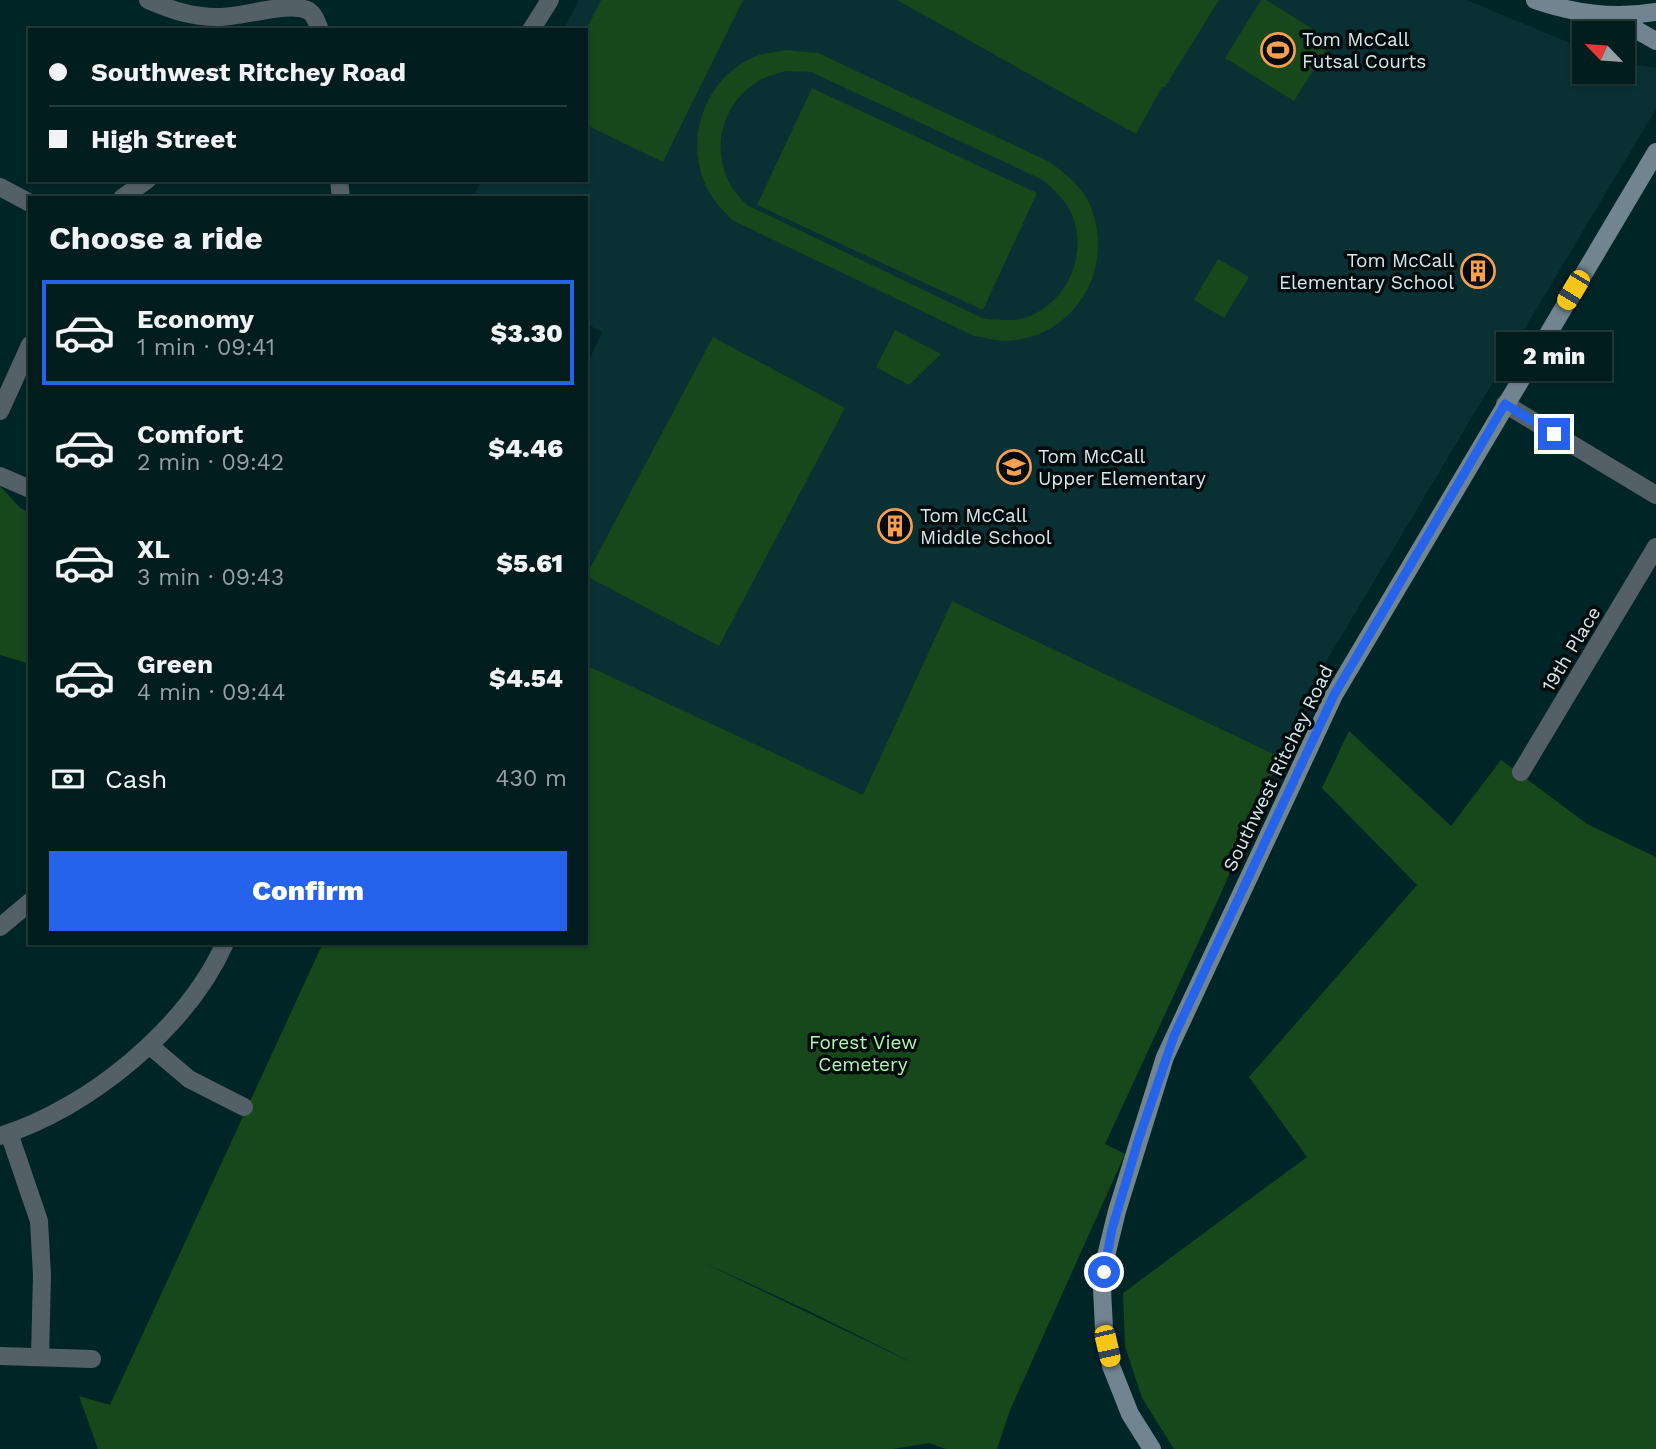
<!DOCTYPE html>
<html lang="en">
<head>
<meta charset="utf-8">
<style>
	:root { --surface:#001c1d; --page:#0e292a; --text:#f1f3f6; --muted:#95a1a4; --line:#223a3b; --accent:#2563eb }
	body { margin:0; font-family:"Work Sans",sans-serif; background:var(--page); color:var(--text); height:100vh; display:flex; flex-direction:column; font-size:26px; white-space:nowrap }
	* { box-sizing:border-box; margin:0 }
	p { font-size:23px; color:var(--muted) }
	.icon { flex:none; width:38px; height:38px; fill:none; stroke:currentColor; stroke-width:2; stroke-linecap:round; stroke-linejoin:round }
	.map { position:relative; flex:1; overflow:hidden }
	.side { position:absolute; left:28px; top:196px; width:560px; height:749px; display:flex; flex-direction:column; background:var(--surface); border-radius:0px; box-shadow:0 2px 5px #0004,0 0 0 2px var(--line) }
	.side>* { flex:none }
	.top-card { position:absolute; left:28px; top:28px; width:560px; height:154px; border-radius:0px; box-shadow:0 2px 5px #0004,0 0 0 2px var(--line); display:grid; align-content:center; height:154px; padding:0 21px; background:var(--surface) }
	.needle { width:46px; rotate:295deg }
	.controls { position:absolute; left:1572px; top:21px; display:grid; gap:14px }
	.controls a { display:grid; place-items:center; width:63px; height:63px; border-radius:0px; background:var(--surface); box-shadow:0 2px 5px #0004,0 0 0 2px var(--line); font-size:35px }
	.end { position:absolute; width:32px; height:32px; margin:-16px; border:9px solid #2563eb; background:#fff; box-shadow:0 0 0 4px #fff }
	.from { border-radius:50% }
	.bubble { position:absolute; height:49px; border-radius:0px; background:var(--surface); box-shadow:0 2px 5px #0004,0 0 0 2px var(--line); font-size:23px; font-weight:800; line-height:49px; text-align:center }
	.car { position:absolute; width:21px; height:42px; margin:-21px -10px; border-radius:9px; box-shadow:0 0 5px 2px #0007; background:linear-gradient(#f5c518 24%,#345 0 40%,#f5c518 0 76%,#345 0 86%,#f5c518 0) }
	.top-card b { display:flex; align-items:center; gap:24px; height:66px; font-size:26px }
	.top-card b+b { border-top:2px solid var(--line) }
	.top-card i { width:18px; height:18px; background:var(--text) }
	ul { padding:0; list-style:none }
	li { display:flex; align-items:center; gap:21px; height:105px; margin:0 14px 10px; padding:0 7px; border:4px solid transparent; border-radius:0px }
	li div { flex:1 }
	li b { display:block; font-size:26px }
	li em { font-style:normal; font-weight:800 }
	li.on { border-color:var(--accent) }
	li>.icon { width:63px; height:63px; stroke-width:1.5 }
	h2 { padding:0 21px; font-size:32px; line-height:84px }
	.pay { display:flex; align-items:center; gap:18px; height:77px; padding:0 21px; font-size:26px }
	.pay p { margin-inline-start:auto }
	.button { display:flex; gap:14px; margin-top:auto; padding:14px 21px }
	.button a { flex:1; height:80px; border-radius:0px; background:var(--accent); color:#fff; font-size:28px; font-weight:800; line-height:80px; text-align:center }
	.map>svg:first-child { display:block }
	.built { fill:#093032 }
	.green { fill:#16481b; fill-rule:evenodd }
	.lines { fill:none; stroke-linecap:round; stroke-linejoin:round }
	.street { stroke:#546067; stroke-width:18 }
	.secondary { stroke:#718590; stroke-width:18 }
	.route { stroke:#2563eb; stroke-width:9 }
	.labels { text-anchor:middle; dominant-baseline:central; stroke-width:7; stroke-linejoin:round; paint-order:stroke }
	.poi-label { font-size:19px; fill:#d6eaeb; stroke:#010b0c; text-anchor:start }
	.street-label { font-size:19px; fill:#d6eaeb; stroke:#010b0c }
	.park-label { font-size:19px; fill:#b0fab2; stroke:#010b0c }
</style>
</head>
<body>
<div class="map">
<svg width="1656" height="1449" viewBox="0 0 1656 1449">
	<rect width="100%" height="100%" fill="#002527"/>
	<path class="built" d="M 579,0 L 1467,0 L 1584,49 L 1584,72 L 1622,72 L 1622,62 L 1656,68 L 1656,109 L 1321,670 L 1280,757 L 952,601 L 863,796 L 586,665 L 586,367 L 602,332 L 586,324 L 586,198 L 473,198 L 482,180 L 586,180 L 586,30 L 563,30 Z"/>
	<path class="green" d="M 601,0 L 743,0 L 663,162 L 586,125 L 586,30 Z
		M 897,0 L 1219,0 L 1165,87 L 1162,87 L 1136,134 Z
		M 1261,0 L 1266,0 L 1332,41 L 1294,101 L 1225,58 Z
		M 786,50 L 818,53 L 1050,162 C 1067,175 1085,189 1092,210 C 1114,273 1073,338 1006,341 C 995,341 984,337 974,336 L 732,220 C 725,212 716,204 711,195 C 681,147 702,79 754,57 C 764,53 776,52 786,50 ZM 785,71 L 811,72 L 1043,180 C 1055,191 1067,201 1073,217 C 1087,255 1068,300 1030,316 C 1014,322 998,320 982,318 L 747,205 C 741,198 734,192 730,184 C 710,146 723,102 760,80 C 767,76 777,74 785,71 Z
		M 812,88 L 1037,193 L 983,310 L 757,205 Z
		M 1218,259 L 1249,277 L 1224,318 L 1194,300 Z
		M 895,330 L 941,354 L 909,385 L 876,367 Z
		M 713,337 L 845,408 L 719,646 L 586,576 Z
		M 0,486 L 20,508 L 30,513 L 30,664 L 0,655 Z
		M 952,601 L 1280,757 L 1222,891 L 1105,1144 L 1125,1154 L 1010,1410 L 997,1449 L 946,1449 L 929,1443 L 893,1449 L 98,1449 L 79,1396 L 110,1405 L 323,943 L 586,943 L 586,665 L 863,795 ZM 700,1261 L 809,1311 L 919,1366 Z
		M 1349,731 L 1451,826 L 1501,760 L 1587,824 L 1656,857 L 1656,1449 L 1174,1449 L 1142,1398 L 1125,1346 L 1123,1293 L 1307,1157 L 1249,1077 L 1417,885 L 1322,788 Z"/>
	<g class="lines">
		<path class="street" d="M 148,0 C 171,10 192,17 217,17 C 242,18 289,0 309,11 C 315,15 317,23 320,30
			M 531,30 L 550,0
			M 339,180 L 341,198
			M 0,187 L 30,203
			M 122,198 L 147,180
			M 1505,404 L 1656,495
			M 0,411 L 30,345
			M 0,476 L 30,489
			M 1521,772 L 1656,547
			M 0,927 L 30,902
			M 149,1045 L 189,1079 L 244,1107
			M 9,1133 L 39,1221 L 42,1275 L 40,1357
			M 0,1136 C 88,1109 187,1028 225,943
			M 0,1356 L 92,1359"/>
		<path class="secondary" d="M 1535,0 C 1575,14 1614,19 1656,12
			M 1612,16 L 1656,41
			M 1152,1449 L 1130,1414 L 1111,1366 L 1104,1329 L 1102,1289 L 1106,1256 L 1117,1211 L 1165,1057 L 1334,695 L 1656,152"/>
	</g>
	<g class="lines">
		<path class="route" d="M 1104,1272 L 1112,1229 L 1139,1138 L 1174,1036 L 1334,695 L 1505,404 L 1554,434"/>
	</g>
	<defs>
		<g id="stadium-ring" transform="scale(1.75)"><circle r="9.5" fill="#010b0c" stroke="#f99f4d" stroke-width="1.5"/><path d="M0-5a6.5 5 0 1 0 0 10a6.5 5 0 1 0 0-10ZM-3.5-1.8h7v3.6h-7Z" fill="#f99f4d"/></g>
		<g id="building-ring" transform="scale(1.75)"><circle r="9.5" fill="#010b0c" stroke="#f99f4d" stroke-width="1.5"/><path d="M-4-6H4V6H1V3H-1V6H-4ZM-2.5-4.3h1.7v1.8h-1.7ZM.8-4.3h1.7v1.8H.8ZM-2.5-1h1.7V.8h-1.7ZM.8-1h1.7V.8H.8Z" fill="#f99f4d"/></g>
		<g id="school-ring" transform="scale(1.75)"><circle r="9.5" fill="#010b0c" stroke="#f99f4d" stroke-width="1.5"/><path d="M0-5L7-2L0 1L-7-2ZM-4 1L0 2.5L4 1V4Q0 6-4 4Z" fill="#f99f4d"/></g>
	</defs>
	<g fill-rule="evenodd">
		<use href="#stadium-ring" x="1278" y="50"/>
		<use href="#building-ring" x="1478" y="271"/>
		<use href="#school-ring" x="1014" y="467"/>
		<use href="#building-ring" x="895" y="526"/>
	</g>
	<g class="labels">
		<g class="poi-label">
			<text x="1302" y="39">Tom McCall<tspan x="1302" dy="22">Futsal Courts</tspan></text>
			<text x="1454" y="260" text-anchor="end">Tom McCall<tspan x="1454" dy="22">Elementary School</tspan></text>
			<text x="1038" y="456">Tom McCall<tspan x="1038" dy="22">Upper Elementary</tspan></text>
			<text x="920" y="515">Tom McCall<tspan x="920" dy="22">Middle School</tspan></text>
		</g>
		<g class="street-label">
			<text transform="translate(1571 649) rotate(-59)">19th Place</text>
			<text transform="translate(1278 768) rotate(-64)">Southwest Ritchey Road</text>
		</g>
		<g class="park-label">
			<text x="863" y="1042">Forest View<tspan x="863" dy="22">Cemetery</tspan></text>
		</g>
	</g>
</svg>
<div class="controls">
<a><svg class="needle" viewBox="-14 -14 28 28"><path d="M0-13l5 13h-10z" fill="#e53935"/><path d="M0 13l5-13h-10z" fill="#95a1a4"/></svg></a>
</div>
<i class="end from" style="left:1104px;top:1272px"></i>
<i class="end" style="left:1554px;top:434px"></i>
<div class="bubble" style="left:1496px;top:332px;width:116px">2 min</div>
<i class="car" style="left:1573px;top:290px;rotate:211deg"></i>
<i class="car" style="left:1107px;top:1346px;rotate:167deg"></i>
<div class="top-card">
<b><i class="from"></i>Southwest Ritchey Road</b>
<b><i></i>High Street</b>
</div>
<section class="side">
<h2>Choose a ride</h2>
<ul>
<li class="on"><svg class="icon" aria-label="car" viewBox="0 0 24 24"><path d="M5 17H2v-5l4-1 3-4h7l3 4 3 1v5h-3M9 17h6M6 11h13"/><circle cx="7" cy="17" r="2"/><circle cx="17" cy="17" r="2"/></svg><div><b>Economy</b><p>1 min · 09:41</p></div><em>$3.30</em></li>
<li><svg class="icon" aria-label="car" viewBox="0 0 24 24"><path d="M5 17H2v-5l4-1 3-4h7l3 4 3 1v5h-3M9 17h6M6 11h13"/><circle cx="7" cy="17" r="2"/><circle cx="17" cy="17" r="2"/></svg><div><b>Comfort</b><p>2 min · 09:42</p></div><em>$4.46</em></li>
<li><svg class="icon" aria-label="car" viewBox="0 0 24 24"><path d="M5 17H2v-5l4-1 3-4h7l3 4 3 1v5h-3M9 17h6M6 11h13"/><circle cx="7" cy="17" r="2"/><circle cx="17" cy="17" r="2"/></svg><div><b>XL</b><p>3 min · 09:43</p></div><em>$5.61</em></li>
<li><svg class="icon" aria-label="car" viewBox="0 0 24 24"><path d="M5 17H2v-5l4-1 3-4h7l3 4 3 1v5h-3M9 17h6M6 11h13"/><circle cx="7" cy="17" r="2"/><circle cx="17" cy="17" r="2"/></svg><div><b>Green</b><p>4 min · 09:44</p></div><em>$4.54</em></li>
</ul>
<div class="pay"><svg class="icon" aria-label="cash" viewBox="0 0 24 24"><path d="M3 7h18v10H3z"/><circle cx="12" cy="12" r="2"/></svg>Cash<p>430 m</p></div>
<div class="button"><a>Confirm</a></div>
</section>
</div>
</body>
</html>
